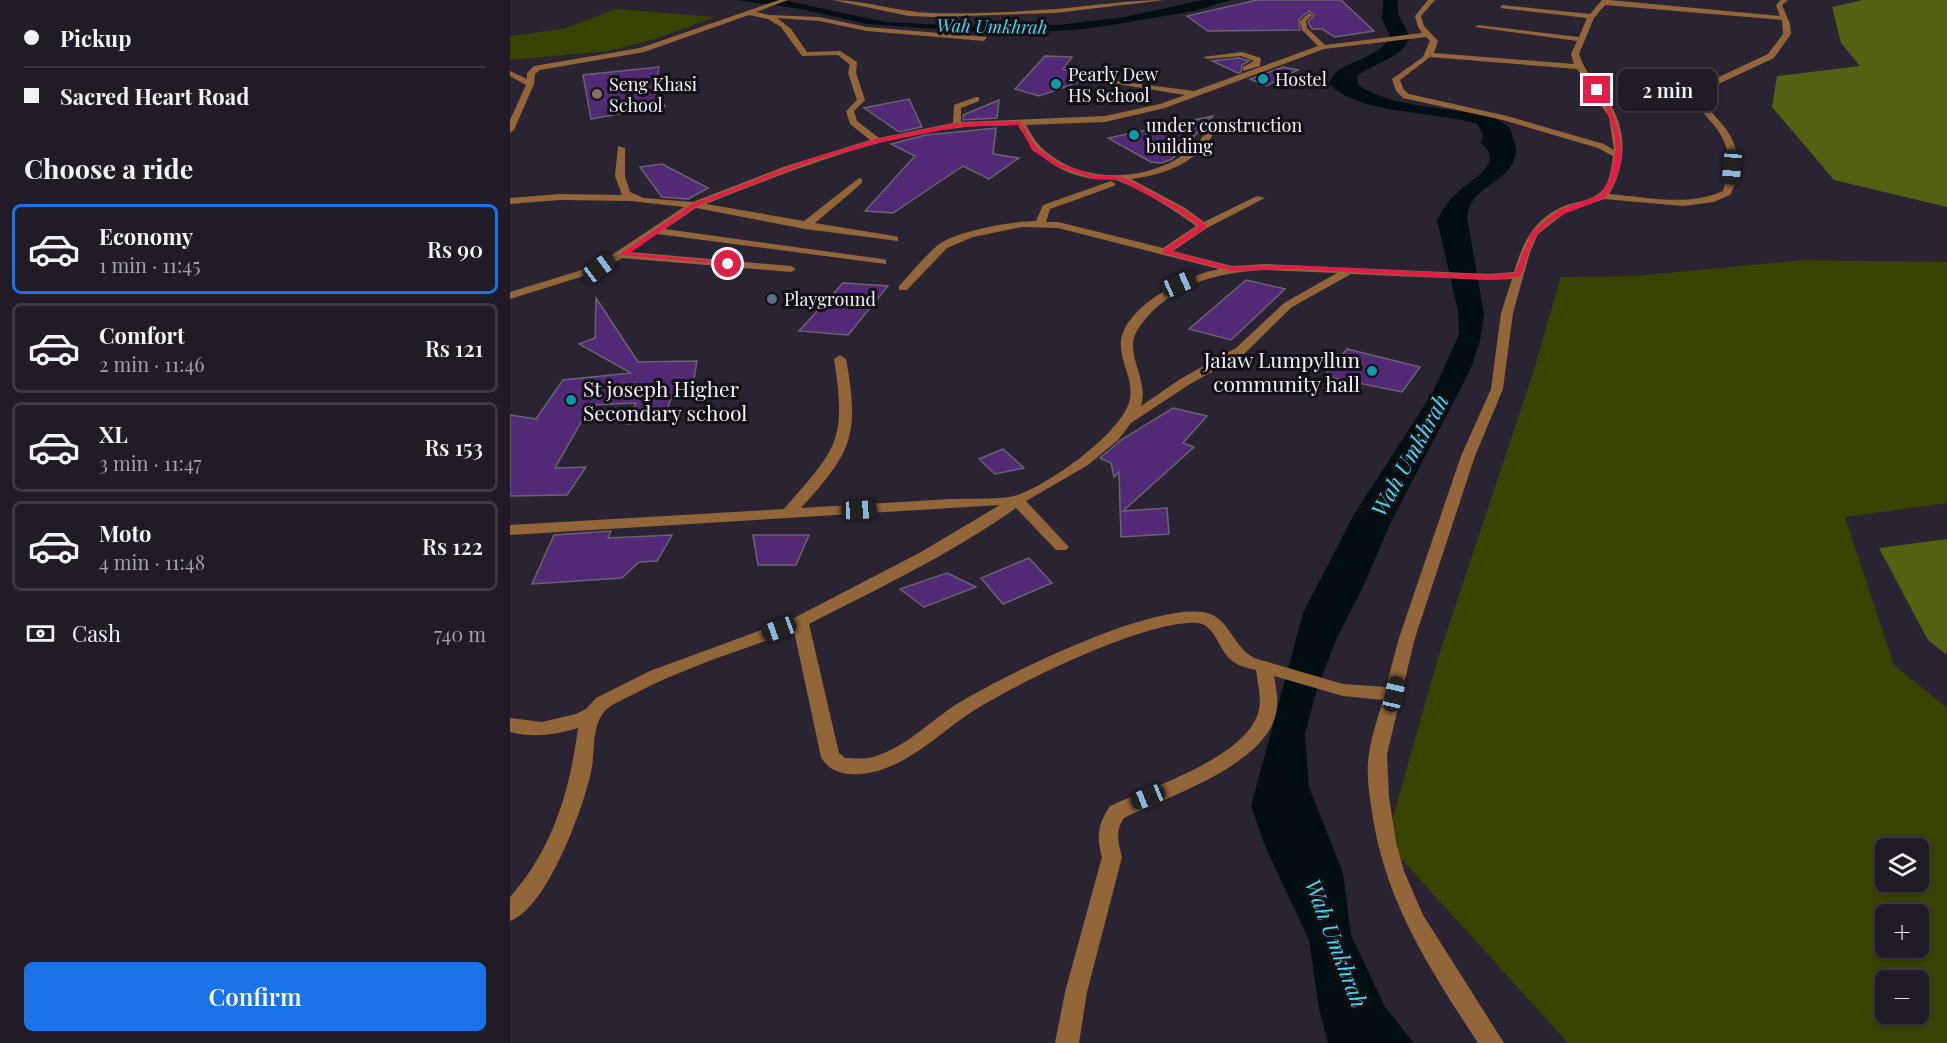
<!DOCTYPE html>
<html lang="en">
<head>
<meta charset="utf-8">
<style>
	:root { --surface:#201b26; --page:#2d2832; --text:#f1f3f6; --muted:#a2a1a7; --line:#3d3943; --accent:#1a73e8 }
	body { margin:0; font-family:"Playfair Display",serif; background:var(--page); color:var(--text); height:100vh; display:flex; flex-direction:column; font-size:22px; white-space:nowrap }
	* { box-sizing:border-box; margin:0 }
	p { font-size:20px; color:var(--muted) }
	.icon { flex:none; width:33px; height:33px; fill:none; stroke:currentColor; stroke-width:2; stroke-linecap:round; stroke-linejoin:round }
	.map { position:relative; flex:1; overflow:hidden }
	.details { display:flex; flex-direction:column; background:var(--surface); width:510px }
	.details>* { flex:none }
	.top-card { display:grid; align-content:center; height:132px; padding:0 24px; background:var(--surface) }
	.fabs { position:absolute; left:1365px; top:838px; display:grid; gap:12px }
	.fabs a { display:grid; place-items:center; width:54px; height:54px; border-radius:9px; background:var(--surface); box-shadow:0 3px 9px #0003,0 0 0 2px var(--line); font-size:30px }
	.end { position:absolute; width:27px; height:27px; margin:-14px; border:8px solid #e11d48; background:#fff; box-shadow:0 0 0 3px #fff }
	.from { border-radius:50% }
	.bubble { position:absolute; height:42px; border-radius:9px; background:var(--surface); box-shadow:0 3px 9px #0003,0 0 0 2px var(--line); font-size:20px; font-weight:600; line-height:42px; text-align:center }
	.car { position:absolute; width:18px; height:36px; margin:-18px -9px; border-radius:8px; box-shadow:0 0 4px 2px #0007; background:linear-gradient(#222 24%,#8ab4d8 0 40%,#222 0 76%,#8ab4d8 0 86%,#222 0) }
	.top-card b { display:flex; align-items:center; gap:21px; height:57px; font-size:22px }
	.top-card b+b { border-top:2px solid var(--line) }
	.top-card i { width:15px; height:15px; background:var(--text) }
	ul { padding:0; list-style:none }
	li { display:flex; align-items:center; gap:18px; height:90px; margin:0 12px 9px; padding:0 12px; border:3px solid var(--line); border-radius:9px }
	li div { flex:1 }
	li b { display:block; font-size:22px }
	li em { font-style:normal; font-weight:600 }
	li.selected { border-color:var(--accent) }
	li>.icon { width:54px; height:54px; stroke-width:1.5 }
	h2 { padding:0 24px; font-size:27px; line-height:72px }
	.pay { display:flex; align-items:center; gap:15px; height:66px; padding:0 24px; font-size:22px }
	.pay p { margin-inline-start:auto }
	.button { display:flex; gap:12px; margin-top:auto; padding:12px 24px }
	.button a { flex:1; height:69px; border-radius:9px; background:var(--accent); color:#fff; font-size:24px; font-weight:600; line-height:69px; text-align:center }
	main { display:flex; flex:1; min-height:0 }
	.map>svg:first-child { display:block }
	.green { fill:#394300; fill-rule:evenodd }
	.forest { fill:#546112 }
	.water { fill:#010f12 }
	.building { fill:#512974; stroke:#6a6372; stroke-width:1.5 }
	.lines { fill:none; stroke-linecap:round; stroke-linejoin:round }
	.minor { fill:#93663a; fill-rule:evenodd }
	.route { fill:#e11d48 }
	.culture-dot { fill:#0f9aa8; stroke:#120f15; stroke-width:2 }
	.education-dot { fill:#8d6e63; stroke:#120f15; stroke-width:2 }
	.service-dot { fill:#5c6f8a; stroke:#120f15; stroke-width:2 }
	.labels { text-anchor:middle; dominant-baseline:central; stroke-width:6; stroke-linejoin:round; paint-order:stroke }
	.far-water-label { font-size:18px; font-style:italic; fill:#47d6f2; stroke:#120f15 }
	.far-poi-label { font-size:18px; fill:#f4f0f9; stroke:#120f15; text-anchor:start }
	.poi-label { font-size:21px; fill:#f4f0f9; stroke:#120f15; text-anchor:end }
	.water-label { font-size:22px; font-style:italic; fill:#47d6f2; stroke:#120f15 }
</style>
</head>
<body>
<main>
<section class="details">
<div class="top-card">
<b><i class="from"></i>Pickup</b>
<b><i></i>Sacred Heart Road</b>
</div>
<h2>Choose a ride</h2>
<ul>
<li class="selected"><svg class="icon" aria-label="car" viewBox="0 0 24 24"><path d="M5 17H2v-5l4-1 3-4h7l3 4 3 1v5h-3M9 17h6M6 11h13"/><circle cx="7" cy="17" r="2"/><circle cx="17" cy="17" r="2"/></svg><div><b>Economy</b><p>1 min · 11:45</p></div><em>Rs 90</em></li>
<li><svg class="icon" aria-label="car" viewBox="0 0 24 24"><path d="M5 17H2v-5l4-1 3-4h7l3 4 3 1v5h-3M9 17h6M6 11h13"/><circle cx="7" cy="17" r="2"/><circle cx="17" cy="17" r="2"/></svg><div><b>Comfort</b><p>2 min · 11:46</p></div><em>Rs 121</em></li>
<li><svg class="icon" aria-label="car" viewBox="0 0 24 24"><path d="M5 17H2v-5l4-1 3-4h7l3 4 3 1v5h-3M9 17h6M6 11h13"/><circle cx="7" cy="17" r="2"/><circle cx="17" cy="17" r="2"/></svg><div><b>XL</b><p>3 min · 11:47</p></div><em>Rs 153</em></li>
<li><svg class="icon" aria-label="car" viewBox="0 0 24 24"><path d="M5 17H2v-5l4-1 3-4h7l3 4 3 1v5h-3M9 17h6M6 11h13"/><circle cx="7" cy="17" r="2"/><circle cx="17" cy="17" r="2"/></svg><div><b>Moto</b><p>4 min · 11:48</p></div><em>Rs 122</em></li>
</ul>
<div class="pay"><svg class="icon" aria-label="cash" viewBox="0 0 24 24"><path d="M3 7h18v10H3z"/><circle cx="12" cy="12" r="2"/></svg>Cash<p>740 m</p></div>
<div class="button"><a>Confirm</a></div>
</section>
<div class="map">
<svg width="1437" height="1043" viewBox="0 0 1437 1043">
	<rect width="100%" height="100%" fill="#2a2432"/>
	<path class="green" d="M 106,9 L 206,17 L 145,39 L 98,51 L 0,60 L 0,36 L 53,29 Z
		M 1294,260 L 1437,262 L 1437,503 L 1335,517 L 1384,665 L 1437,708 L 1437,1043 L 1058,1043 L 876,842 L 928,658 L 1022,376 L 1051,277 L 1125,276 ZM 1376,849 L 1408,849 L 1408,882 L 1376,882 ZM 1376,915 L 1408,915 L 1408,948 L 1376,948 ZM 1376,981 L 1408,981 L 1408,1014 L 1376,1014 Z"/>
	<path class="forest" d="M 1353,0 L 1437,0 L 1437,207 L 1324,180 L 1262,107 L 1267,76 L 1350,66 L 1331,43 L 1322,7 Z
		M 1437,539 L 1437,655 L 1418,640 L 1369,548 Z"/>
	<path class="water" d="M 226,0 L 273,0 L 375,22 L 475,27 L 548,25 L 614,17 L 693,0 L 721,0 L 684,11 L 602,25 L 564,30 L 485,33 L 357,24 L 291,9 Z
		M 873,0 L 888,0 L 888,14 L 900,37 C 893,58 863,63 847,76 L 848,85 C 885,110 944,106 987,119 L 1000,128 C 1002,135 1006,144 1006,151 C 1003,185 962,181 957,217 L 974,314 L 970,341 L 961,368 L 879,526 L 854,585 L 826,640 L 807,689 L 795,734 L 799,787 L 833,873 L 841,935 L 875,1007 L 904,1043 L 818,1043 L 809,1009 L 799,940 L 755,846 L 741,806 L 793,613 L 843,516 L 923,392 L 949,334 L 948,311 L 927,220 C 932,210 939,200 947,193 C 961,179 996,164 971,143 L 973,134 L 967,124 C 927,111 849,115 819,84 C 826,59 869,62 880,36 L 872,19 Z"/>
	<path class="building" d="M 747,0 L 831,0 L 864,31 L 825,37 L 812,29 L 802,29 L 798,22 L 804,15 L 799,11 L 789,19 L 790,30 L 698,31 L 677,16 Z
		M 535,56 L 562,57 L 553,69 L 583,77 L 529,96 L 505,89 Z
		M 729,58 L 739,61 L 732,65 L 731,72 L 728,73 L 702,61 Z
		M 149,67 L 144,92 L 155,106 L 81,119 L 73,75 Z
		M 773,67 L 788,70 L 756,86 L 740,79 Z
		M 399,99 L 412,127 L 389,132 L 354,108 Z
		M 489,100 L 487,118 L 453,120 L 453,115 Z
		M 703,116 L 662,159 L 652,163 L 641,162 L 598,138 Z
		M 486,128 L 483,154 L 509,158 L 479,179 L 453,166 L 383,213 L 355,211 L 405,156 L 381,144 L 416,135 Z
		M 152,164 L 198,188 L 178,199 L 152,197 L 130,167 Z
		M 736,280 L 775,289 L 721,340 L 679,329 Z
		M 333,283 L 378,286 L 338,335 L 289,331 Z
		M 86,298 L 128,362 L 187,361 L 181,396 L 162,396 L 153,421 L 117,424 L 126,403 L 81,405 L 45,468 L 76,467 L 57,495 L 0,496 L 0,415 L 26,419 L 53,380 L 121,373 L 69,344 L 85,338 Z
		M 837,349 L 910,367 L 892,392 L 814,376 Z
		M 663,408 L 697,416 L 673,443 L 684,447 L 613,511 L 657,508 L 659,534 L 611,537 L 609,472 L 604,477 L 601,463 L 590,458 L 611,440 Z
		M 493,449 L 514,468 L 485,474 L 469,459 Z
		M 101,531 L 98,538 L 162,535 L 147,561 L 129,562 L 112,578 L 22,584 L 44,535 Z
		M 243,535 L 299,535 L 286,565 L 248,565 Z
		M 519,558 L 542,583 L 493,604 L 471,578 Z
		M 437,573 L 466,587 L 414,607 L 390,589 Z"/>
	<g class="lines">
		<path class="minor" d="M 269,0 L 278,0 L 246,12 L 259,15 L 309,17 L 357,27 L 477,37 L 474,41 L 357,31 L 309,21 L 267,18 L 281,29 L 297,52 L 330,51 L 347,62 L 346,73 L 355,100 L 344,111 L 347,121 L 369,138 L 443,123 L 444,105 L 466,97 L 469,97 L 469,101 L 451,108 L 451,122 L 595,116 L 650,104 L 675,95 L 595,82 L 599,80 L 684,91 L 808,46 L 792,30 L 790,21 L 799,13 L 802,15 L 796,21 L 797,28 L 815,45 L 912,33 L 908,27 L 905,16 L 918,0 L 925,0 L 911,16 L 914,26 L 928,41 L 924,53 L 1064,64 L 1061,54 L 1067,41 L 965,27 L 968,25 L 1069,37 L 1077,18 L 990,8 L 992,5 L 1080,14 L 1092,0 L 1099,0 L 1270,16 L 1266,5 L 1271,0 L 1278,0 L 1272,5 L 1280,24 L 1281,34 L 1264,58 L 1204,86 L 1194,96 C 1197,108 1204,115 1212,124 C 1230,145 1233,171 1220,195 L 1204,202 L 1173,206 L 1094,199 L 1055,213 L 1028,234 L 1020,252 L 1003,313 L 993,389 L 965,456 L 905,638 L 877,754 L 879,797 L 886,842 L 894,871 L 913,915 L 994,1043 L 968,1043 C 920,969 875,902 862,812 C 859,794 856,772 859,753 C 862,735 868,717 873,700 L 833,696 L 764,676 C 766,688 769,701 766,713 C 755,766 658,796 614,818 C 605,831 608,842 612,857 L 577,992 L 569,1043 L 545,1043 L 555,992 L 592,857 C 586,836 588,824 600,806 C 639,788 731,759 747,716 C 753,702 748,685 746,670 C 737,668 728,666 721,660 C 709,650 705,625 688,623 C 637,619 505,684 460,713 C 433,731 408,756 376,768 C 356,776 323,780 311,757 L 284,631 C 231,650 176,667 126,693 C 117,698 106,702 98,708 C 80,723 86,752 81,772 C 73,809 37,908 0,921 L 0,897 C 43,849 60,790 68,728 C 44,735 24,738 0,732 L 0,718 L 32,722 L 66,714 L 76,709 L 86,698 L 140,671 L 284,618 L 411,552 L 490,505 L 0,535 L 0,525 L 274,509 C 327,448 337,442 324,359 L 330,355 L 336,359 C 350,435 342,452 291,508 C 341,505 391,502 441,499 C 459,498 487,500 504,496 C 535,488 614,432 620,399 C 624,379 609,361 611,341 C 616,305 677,275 709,269 L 548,228 L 512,227 L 463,237 L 437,248 L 397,290 L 389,290 L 389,286 C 402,272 414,257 428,245 C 445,231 504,221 526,221 L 533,205 L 601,181 L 606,184 L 604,186 L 540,209 L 536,222 L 548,222 L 653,248 L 686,226 C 663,209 637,193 611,182 C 603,178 592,180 583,179 C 548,173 525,156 508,125 C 488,126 468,125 448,128 C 363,137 275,173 196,204 L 294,221 L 349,178 L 352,179 L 352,183 L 305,223 L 384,236 L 388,237 L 388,241 L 295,229 L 186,208 L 155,229 L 372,259 L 376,260 L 376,264 L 147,234 L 120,252 L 281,266 L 286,269 L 281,272 L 112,258 L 93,270 L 0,299 L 0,292 L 85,266 L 174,207 L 121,201 L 50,200 L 0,204 L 0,198 L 50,194 L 112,195 L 105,176 L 108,146 L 115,148 L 115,176 L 120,192 L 134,198 L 183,202 L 276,166 L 360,140 L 340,124 L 336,111 L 347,100 L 338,73 L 340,65 L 328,55 L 292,56 L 271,27 L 258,19 L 239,15 L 134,52 L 30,70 L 25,74 L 24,84 L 4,130 L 0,133 L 0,120 L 16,85 L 0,76 L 0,71 L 17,79 L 17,73 L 24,66 L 130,48 ZM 1095,5 L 1272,20 L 1273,34 L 1258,54 L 1198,82 L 1186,96 C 1188,108 1195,115 1203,124 C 1221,145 1221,166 1213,191 C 1177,207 1137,197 1099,194 C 1113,171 1117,143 1107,118 C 1099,95 1077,79 1069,54 L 1084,18 ZM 916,37 L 920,41 L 913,57 L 882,79 L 886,91 L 893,98 L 993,120 L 1088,148 L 1103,156 C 1101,168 1100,187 1088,194 C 1077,202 1060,202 1048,209 C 1022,222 1012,245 1004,272 L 979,274 L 756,264 L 722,266 L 663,251 L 697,228 L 755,198 L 747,196 L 694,222 L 675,208 L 621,179 C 655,175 686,163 704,133 L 703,131 L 697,131 C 665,179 584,190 539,154 C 528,146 522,136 516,125 L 595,122 L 655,108 L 814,49 ZM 920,57 L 1067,69 L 1099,117 L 1104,150 L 1094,144 L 997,116 L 899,94 L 894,90 L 890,80 ZM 756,270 L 827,273 L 774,303 L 726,348 L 672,378 L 631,406 C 638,383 622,365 623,343 C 624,332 632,323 639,315 C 670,281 712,272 756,270 ZM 841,274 L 979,280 L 1002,279 L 991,313 L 981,389 L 951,456 L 889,638 L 876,687 L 833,684 L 744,658 C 723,646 720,621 700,614 C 652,597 495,675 450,702 C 422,719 398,746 366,756 C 357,760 345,758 335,758 L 329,753 L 299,624 C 369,588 441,554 506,508 L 546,550 L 556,550 L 559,547 L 556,544 L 516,501 L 578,465 L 608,440 L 621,423 L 680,384 L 734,354 L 782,307 Z
			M 322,0 C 355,0 388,12 422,13 C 462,14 505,12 546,9 C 582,6 618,0 655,0 L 545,13 L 423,17 L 399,16 Z
			M 732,52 L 751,58 L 750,66 L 733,71 L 733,67 L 744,61 L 731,56 L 697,59 L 693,57 Z"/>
	</g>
	<path class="route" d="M 1085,89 L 1089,89 C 1107,116 1121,153 1103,184 C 1100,189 1098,196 1093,198 C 1068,211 1050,210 1029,233 C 1020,242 1016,263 1011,275 L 1008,277 L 979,280 L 780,269 L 721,271 L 653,253 L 653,250 L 689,226 L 668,211 L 610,180 L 584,179 L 546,166 L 522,150 L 509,125 L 447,127 L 368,143 L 303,161 L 187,206 L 120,253 L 218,262 L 221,265 L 109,255 L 182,204 L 299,159 L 367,139 L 447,123 L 510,121 L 526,147 L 550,164 L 584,175 L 613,177 L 673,209 L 696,225 L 696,228 L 661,251 L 721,267 L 780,265 L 979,275 L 1005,273 L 1022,232 L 1049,210 L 1090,195 L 1100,178 L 1106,149 L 1104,131 L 1095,106 Z"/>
	<g class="culture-dot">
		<circle cx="753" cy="79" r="6"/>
		<circle cx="546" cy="84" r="6"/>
		<circle cx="624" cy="135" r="6"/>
		<circle cx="862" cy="371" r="6"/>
		<circle cx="61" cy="400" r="6"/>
	</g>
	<circle class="education-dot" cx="87" cy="94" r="6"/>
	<circle class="service-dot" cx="262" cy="299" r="6"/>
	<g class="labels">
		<g class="far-water-label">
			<text transform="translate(482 26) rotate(1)">Wah Umkhrah</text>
		</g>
		<g class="far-poi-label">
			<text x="558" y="74">Pearly Dew<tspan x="558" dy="21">HS School</tspan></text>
			<text x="765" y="79">Hostel</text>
			<text x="99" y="84">Seng Khasi<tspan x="99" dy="21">School</tspan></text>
			<text x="636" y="125">under construction<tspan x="636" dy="21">building</tspan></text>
			<text x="274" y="299">Playground</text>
		</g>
		<g class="poi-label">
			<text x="850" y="359">Jaiaw Lumpyllun<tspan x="850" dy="24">community hall</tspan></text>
			<text x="73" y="388" text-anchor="start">St joseph Higher<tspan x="73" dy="24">Secondary school</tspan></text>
		</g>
		<g class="water-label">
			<text transform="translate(899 455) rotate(-61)">Wah Umkhrah</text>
			<text transform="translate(827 943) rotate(69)">Wah Umkhrah</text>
		</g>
	</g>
</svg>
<div class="fabs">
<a><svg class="icon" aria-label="layers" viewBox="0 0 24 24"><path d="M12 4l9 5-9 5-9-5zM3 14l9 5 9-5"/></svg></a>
<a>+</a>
<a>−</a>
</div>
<i class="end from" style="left:218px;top:264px"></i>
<i class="end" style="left:1087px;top:90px"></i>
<div class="bubble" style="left:1108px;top:69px;width:99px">2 min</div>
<i class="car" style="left:1222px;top:167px;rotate:185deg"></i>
<i class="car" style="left:89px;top:268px;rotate:53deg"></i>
<i class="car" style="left:669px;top:284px;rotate:66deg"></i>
<i class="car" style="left:349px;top:510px;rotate:87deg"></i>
<i class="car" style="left:269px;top:629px;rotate:250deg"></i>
<i class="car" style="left:884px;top:694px;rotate:13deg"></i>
<i class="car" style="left:638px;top:797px;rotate:248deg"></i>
</div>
</main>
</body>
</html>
